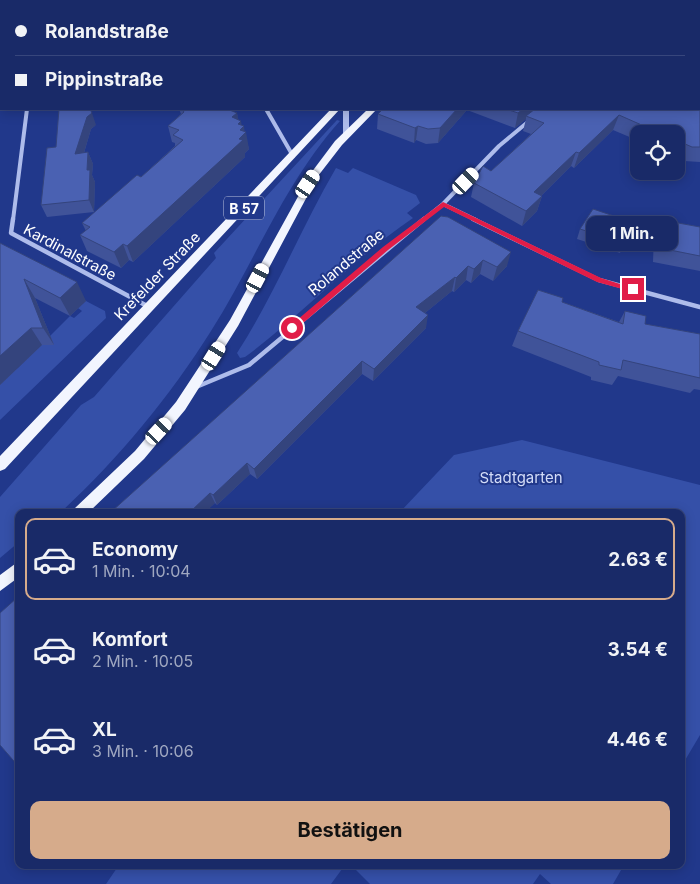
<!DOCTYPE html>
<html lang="de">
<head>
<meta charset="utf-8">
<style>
	:root { --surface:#192a68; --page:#22326e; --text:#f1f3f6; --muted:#9fa7c0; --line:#37467c; --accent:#d6ab8b }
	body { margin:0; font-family:Inter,sans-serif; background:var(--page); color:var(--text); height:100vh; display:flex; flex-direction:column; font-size:19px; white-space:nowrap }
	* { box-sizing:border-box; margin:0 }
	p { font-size:16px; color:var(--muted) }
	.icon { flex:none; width:28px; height:28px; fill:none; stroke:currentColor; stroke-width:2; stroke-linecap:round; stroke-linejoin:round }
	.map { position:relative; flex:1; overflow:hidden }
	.drawer { position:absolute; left:15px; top:509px; width:670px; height:360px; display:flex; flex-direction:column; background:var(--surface); border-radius:10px; box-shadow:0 2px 12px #0003,0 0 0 1px var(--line) }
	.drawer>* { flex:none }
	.hud { position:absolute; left:0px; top:0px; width:700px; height:110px; box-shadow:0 2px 12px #0003,0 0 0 1px var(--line); display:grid; align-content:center; height:110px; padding:0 15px; background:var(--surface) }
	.controls { position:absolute; left:630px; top:125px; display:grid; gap:10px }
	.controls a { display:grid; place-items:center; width:55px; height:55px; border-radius:10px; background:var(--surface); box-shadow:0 2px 12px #0003,0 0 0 1px var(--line); font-size:25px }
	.end { position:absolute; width:22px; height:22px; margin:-11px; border:6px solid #e11d48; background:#fff; box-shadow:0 0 0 2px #fff }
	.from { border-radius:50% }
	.bubble { position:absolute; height:35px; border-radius:10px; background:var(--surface); box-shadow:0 2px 12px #0003,0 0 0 1px var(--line); font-size:16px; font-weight:700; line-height:35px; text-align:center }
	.car { position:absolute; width:15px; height:30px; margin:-15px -8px; border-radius:6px; box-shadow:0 0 4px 1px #0007; background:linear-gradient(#fff 24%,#345 0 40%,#fff 0 76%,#345 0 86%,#fff 0) }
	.hud b { display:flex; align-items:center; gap:18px; height:48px; font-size:19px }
	.hud b+b { border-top:1px solid var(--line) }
	.hud i { width:12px; height:12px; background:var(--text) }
	ul { padding:9px 0 0; list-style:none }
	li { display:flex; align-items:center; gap:15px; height:82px; margin:0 10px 8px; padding:0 5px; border:2px solid transparent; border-radius:10px }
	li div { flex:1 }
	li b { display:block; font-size:19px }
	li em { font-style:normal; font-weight:700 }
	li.selected { border-color:var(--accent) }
	li>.icon { width:45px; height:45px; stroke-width:1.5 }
	.cta { display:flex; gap:10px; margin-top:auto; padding:10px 15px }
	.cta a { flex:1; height:58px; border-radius:10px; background:var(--accent); color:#111; font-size:20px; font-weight:700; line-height:58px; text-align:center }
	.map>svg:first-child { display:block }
	.green { fill:#3550a8 }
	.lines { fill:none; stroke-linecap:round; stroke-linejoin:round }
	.minor-far1 { stroke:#aebceb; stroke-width:4 }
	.minor { stroke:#aebceb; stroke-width:4.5 }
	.tertiary { fill:#aebceb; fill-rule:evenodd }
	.primary { fill:#f2f5fe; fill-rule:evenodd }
	.wall { fill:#405399 }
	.shaded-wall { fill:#34447d }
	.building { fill:#4a61b2; stroke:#34447d }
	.route { fill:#e11d48 }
	.labels { text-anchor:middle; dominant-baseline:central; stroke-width:4; stroke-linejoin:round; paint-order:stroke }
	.shield { fill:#21388b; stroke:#bcc3dc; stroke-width:1 }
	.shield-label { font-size:14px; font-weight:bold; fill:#fff }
	.street-label { font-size:15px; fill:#fff; stroke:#21388b }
	.park-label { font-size:15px; fill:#d3dcf8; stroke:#21388b }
</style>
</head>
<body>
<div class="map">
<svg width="700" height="884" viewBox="0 0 700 884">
	<rect width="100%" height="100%" fill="#21388b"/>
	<path class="green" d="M 337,120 L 340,121 C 284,183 255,262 211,331 C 169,398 118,459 61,512 L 19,512 L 19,542 L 0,558 L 0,497 L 81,405 L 94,397 L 216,258 L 214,253 Z
		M 336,168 L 348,173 L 353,168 L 416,195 L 420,203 L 407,213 L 413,218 C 353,259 303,314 245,357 L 240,358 L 237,353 C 275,294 301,228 336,168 Z
		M 86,301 L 105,311 L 106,318 L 0,420 L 0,381 L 19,367 L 70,316 L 74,318 L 82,311 L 78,308 Z
		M 522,440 L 700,485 L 700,735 L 681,767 L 681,512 L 400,512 L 454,455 Z
		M 119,865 L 345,865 L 331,884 L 106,884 Z
		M 351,865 L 624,865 L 613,884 L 551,884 L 540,874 L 533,884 L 370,884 Z"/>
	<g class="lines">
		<path class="minor-far1" d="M 266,109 L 293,156
			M 443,204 L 476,220
			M 13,220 L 27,109
			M 423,220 L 443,204 L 499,146 L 529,121"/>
		<path class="minor" d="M 13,219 L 11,233 L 149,307
			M 473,219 L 599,280 L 700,307
			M 196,387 L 249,365 L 424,219"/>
		<path class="tertiary" d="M 277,0 L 283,0 L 283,1 L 277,1 Z
			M 343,109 L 349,109 L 349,134 L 346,136 L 343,134 Z"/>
		<path class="primary" d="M 331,109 L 340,109 L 5,469 L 0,471 L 0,456 Z
			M 368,109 L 377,109 L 342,145 L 318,176 L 238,326 L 185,410 L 144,459 L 89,512 L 74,512 L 75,508 L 135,451 L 176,402 L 230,320 L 311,173 L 335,141 Z
			M 19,561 L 19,577 L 0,591 L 0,575 Z"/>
	</g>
	<path class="wall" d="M 700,0 L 700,20 L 699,20 L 699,1 Z
		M 700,92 L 700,162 L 684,161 L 676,158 L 676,134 L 639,134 L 639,141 L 613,130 L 574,168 L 571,166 L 541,196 L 542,196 L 537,211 L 522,226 L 471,197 L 474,183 L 491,171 L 531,134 L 523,131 L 526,119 L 515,128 L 467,110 L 438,143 L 426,144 L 416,140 L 414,143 L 377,129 L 378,114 L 383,109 L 699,109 Z
		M 179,109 L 227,109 L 237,113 L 238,120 L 244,131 L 249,149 L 245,153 L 245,157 L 133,262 L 129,260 L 121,268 L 87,251 L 80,235 L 86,231 L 82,223 L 141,177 L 175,146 L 175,143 L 172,142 L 168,126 L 181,114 Z
		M 96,125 L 91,129 L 84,153 L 88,152 L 93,164 L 92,175 L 95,182 L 94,212 L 47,217 L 41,205 L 56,147 Z
		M 441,216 L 507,266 L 493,281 L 480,274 L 471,283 L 466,280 L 454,292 L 452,291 L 425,313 L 426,328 L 373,381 L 362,374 L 257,479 L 250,474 L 217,505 L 215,503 L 205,512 L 111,512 Z
		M 662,220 L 700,227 L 700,271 L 653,262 L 654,234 Z
		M 580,229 L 624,243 L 620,253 L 577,239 Z
		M 0,243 L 86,301 L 70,316 L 35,298 L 54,345 L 42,345 L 0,385 Z
		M 562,302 L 619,322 L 625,311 L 645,324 L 700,334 L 700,390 L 694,389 L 690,393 L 618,376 L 612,385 L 591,380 L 591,377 L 512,346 L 518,331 Z"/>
	<path class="shaded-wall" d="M 188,0 L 218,0 L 218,1 L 188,1 Z
		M 548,0 L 558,0 L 557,1 L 546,1 Z
		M 457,109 L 467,109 L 467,110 L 438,143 L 440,128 Z
		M 523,109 L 537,109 L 526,116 L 526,119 L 515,128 L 518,113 Z
		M 92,113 L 96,125 L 91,129 L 80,166 L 75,154 L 87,117 Z
		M 237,113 L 239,123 L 241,121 L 242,127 L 244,126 L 245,134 L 246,132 L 249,149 L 245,153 L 245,157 L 133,262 L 127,246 L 232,117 Z
		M 619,115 L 613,130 L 574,168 L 579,153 Z
		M 418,126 L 416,140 L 414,143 L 415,128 Z
		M 88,152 L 93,164 L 92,175 L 95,182 L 94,212 L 89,200 L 87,170 Z
		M 576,152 L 571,166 L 530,207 L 534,192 Z
		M 542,196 L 537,211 L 522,226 L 526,211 Z
		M 123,244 L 129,260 L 121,268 L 114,252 Z
		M 511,252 L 507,266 L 493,281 L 497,267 Z
		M 483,260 L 480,274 L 471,283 L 474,269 Z
		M 468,266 L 466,280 L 454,292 L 456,278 Z
		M 455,277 L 452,291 L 415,321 L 416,307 Z
		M 24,279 L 35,298 L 54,345 L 43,328 Z
		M 77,282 L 86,301 L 70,316 L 60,298 Z
		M 428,315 L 426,328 L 373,381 L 374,369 Z
		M 31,328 L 42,345 L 0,385 L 0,356 Z
		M 362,361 L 362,374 L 257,479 L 254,469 Z
		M 247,463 L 250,474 L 217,505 L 213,495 Z
		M 210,493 L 215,503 L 205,512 L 190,512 Z"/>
	<path class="building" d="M 65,0 L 161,0 L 162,1 L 65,1 Z
		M 219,0 L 244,0 L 244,1 L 219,1 Z
		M 509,0 L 548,0 L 546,1 L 508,1 Z
		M 631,0 L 700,0 L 700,4 L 699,4 L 699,1 L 680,1 L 680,0 L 678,1 L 628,1 Z
		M 699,92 L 700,92 L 700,147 L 692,147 L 676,140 L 676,134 L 667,134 L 668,131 L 667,134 L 662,134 L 619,115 L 579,153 L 576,152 L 534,192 L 542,196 L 526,211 L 474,183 L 483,166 L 491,171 L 544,123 L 526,116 L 535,109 L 699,109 Z
		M 59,109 L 90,109 L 92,113 L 87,117 L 75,154 L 88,152 L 87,170 L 90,170 L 89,200 L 41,205 L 47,148 L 56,147 Z
		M 182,109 L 227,109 L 237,113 L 232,117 L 241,121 L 238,124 L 244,126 L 240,130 L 246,132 L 239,139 L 243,140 L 127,246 L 123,244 L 114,252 L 80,235 L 90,227 L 82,223 L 137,175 L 141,177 L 183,140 L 173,135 L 179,130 L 168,126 L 184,112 Z
		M 383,109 L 457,109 L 440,128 L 428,129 L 418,126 L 415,128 L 378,114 Z
		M 506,109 L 523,109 L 518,113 Z
		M 593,209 L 632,222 L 624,243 L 580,229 Z
		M 441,216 L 448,217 L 511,252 L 497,267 L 483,260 L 474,269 L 468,266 L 456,278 L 455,277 L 416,307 L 428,315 L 374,369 L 362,361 L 254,469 L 247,463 L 213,495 L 210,493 L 190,512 L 111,512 Z
		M 662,220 L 700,227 L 700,256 L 660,248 Z
		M 0,243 L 77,282 L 60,298 L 24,279 L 43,328 L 31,328 L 0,356 Z
		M 538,290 L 563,298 L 562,302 L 623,324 L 625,311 L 646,316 L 645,324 L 700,334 L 700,378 L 623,360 L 621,370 L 599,365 L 599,362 L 518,331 Z
		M 19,596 L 19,767 L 0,745 L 0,613 Z"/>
	<path class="route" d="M 443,202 L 601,278 L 636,289 L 633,292 L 597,282 L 444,207 L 388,250 L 295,330 L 290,330 L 290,326 L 383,247 Z"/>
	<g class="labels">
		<rect class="shield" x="224" y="196.5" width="40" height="23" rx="4"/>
		<g class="shield-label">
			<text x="244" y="208">B 57</text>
		</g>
		<g class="street-label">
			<text transform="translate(70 252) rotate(28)">Kardinalstraße</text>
			<text transform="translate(346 262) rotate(-40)">Rolandstraße</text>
			<text transform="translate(157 276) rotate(-46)">Krefelder Straße</text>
		</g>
		<g class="park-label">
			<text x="521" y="477">Stadtgarten</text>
		</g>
	</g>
</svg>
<div class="controls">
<a><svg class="icon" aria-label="locate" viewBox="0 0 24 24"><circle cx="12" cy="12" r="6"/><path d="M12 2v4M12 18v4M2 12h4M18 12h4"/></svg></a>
</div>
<i class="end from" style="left:292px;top:328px"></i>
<i class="end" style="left:633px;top:289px"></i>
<div class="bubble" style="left:586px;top:216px;width:92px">1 Min.</div>
<i class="car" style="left:466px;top:181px;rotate:44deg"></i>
<i class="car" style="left:308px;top:184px;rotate:34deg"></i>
<i class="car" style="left:258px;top:278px;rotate:28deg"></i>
<i class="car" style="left:214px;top:356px;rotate:32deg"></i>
<i class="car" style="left:159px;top:431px;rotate:43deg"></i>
<div class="hud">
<b><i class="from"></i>Rolandstraße</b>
<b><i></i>Pippinstraße</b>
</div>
<section class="drawer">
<ul>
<li class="selected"><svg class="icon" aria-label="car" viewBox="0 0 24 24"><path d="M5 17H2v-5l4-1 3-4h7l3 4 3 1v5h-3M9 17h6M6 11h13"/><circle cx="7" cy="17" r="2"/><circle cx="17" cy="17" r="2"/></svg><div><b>Economy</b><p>1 Min. · 10:04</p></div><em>2.63 €</em></li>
<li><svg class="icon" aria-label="car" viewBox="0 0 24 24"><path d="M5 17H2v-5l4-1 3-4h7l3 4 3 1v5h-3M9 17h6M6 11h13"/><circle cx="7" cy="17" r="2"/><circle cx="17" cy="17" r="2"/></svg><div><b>Komfort</b><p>2 Min. · 10:05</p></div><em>3.54 €</em></li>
<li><svg class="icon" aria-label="car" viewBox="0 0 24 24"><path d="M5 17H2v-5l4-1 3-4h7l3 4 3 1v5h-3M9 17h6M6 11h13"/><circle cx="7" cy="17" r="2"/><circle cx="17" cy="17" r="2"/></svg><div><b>XL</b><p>3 Min. · 10:06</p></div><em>4.46 €</em></li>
</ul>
<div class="cta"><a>Bestätigen</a></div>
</section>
</div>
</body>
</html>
